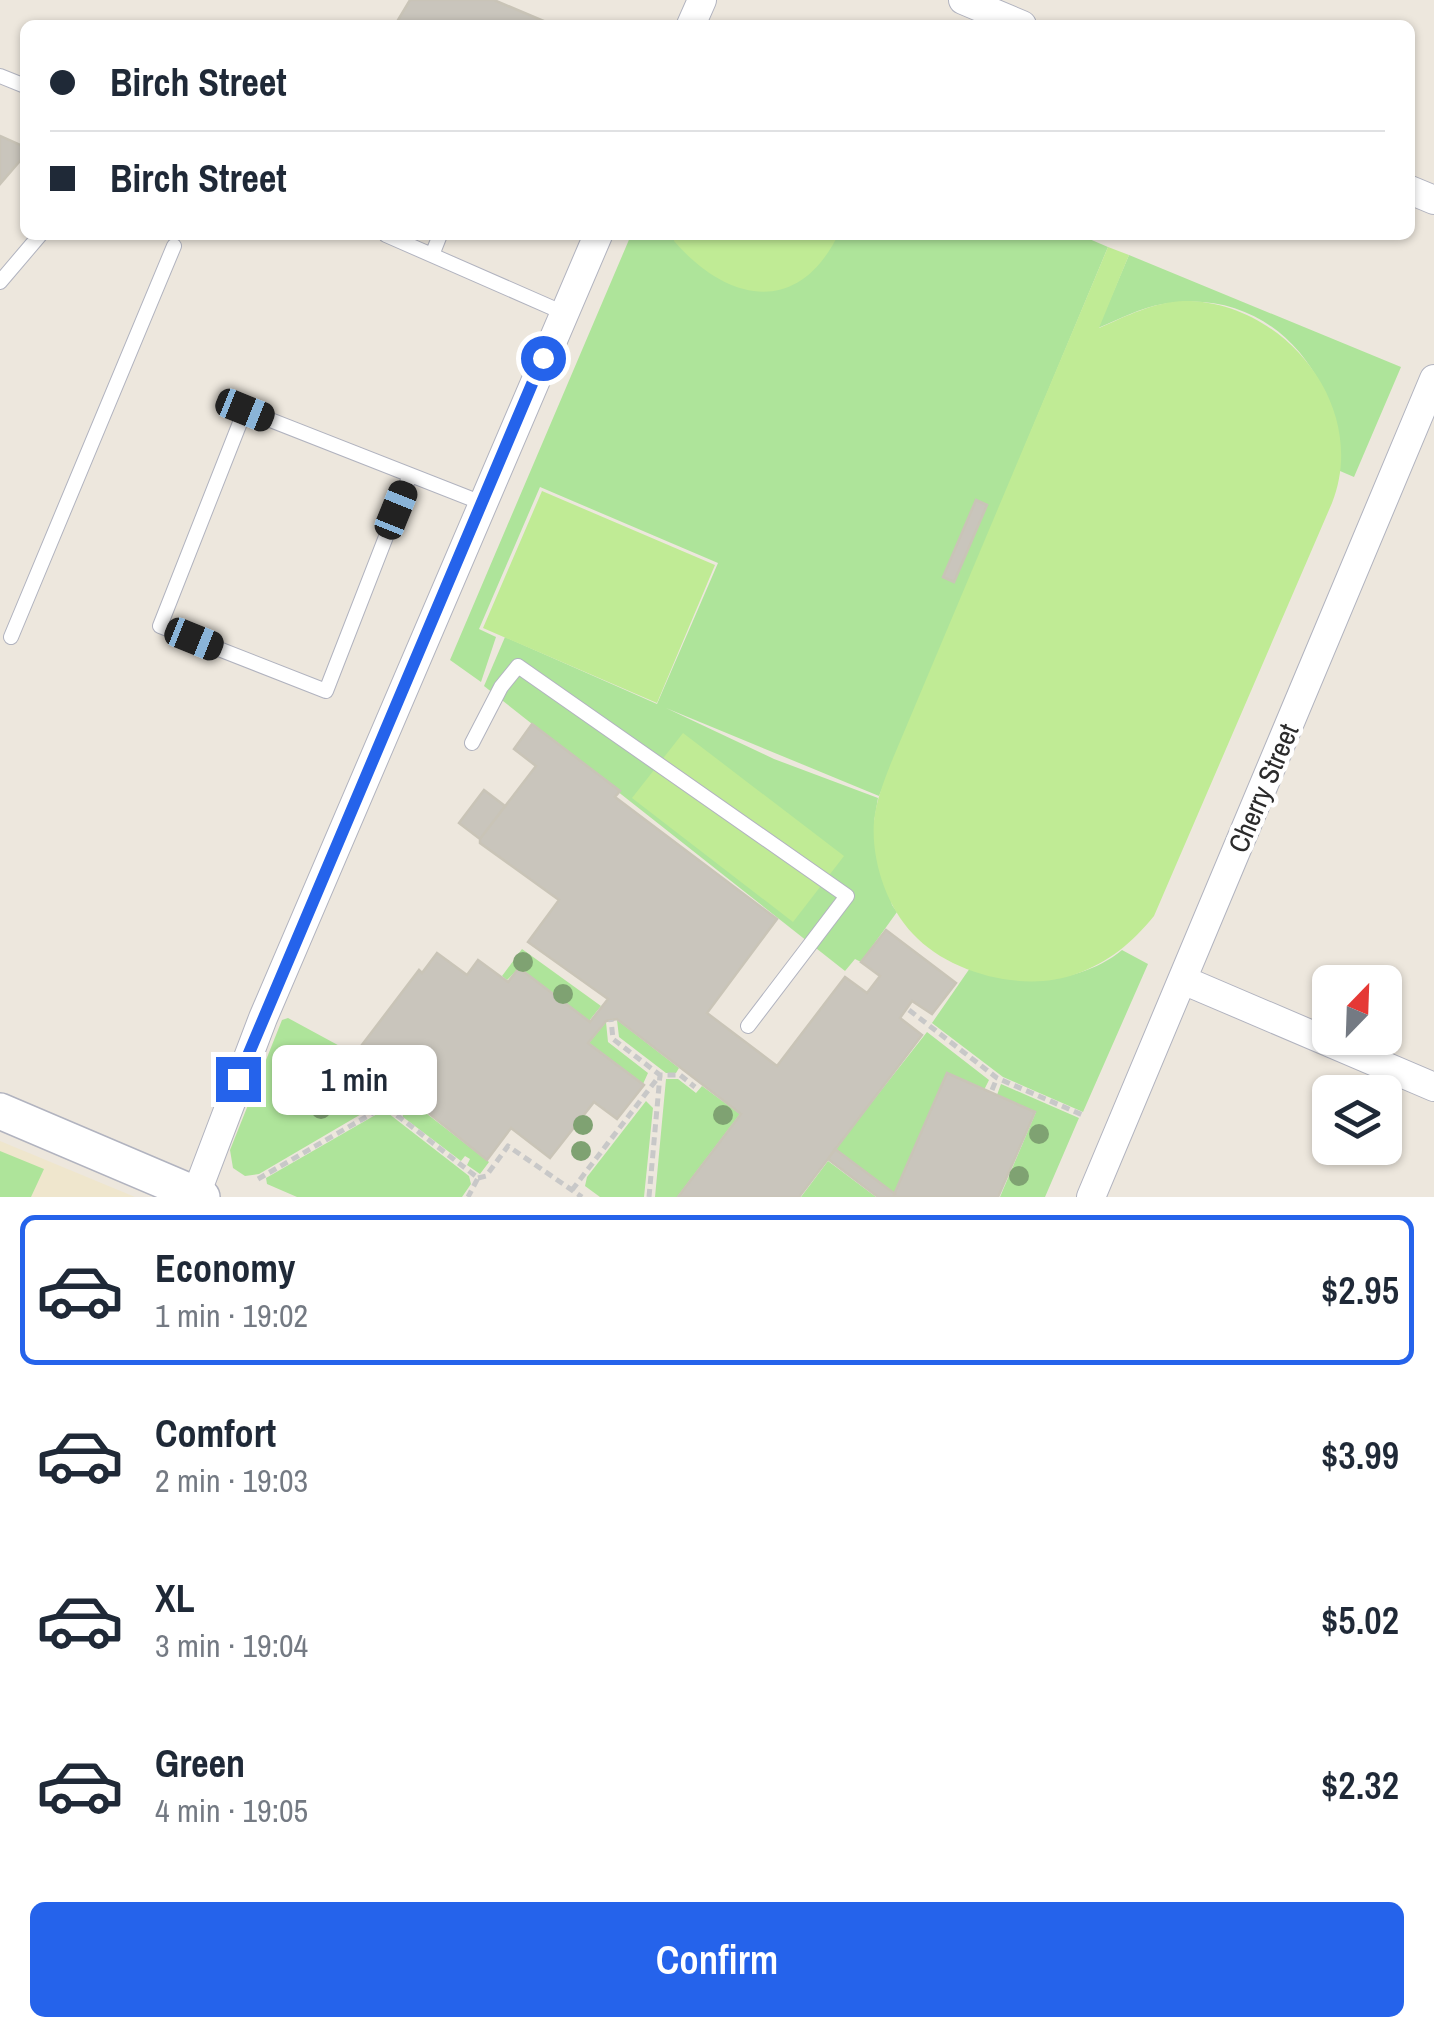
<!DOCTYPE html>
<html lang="en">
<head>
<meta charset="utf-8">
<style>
	:root { --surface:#fff; --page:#f2f2f3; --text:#1f2937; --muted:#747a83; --line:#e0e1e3; --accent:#2563eb }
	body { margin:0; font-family:"Archivo Narrow",sans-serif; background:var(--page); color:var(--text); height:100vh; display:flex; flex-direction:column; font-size:38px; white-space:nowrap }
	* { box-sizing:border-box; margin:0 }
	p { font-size:32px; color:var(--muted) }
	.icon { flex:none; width:55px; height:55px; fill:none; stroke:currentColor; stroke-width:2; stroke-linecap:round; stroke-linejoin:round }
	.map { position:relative; height:1197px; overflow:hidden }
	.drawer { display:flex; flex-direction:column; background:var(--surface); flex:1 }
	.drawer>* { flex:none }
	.top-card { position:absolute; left:20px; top:20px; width:1395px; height:220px; border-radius:15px; box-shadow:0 2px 8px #0004; display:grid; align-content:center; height:220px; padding:0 30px; background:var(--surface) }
	.needle { width:65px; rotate:23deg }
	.buttons { position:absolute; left:1312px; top:965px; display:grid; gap:20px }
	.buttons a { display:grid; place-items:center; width:90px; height:90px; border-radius:15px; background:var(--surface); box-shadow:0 2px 8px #0004; font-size:50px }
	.end { position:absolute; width:45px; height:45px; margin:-22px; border:12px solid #2563eb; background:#fff; box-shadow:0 0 0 5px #fff }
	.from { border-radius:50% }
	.bubble { position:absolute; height:70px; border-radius:15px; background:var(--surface); box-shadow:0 2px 8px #0004; font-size:32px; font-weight:600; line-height:70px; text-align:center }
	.car { position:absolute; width:30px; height:60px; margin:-30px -15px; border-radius:12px; box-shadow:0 0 8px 2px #0007; background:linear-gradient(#222 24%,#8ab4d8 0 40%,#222 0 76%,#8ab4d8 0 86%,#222 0) }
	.top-card b { display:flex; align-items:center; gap:35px; height:95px; font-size:38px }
	.top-card b+b { border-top:2px solid var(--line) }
	.top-card i { width:25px; height:25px; background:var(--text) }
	ul { padding:18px 0 0; list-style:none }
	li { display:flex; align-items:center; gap:30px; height:150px; margin:0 20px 15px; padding:0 10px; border:5px solid transparent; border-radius:15px }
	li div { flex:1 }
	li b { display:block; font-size:38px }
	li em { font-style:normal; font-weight:600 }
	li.on { border-color:var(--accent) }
	li>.icon { width:90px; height:90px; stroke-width:1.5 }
	.primary-button { display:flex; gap:20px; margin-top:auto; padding:20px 30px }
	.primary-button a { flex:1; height:115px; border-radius:15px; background:var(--accent); color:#fff; font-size:40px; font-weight:600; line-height:115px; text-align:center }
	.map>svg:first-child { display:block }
	.education { fill:#efe6cd }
	.green { fill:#aee49a }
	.pitch { fill:#c0eb95 }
	.building { fill:#c9c5bc; stroke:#c9c4b7; stroke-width:2.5 }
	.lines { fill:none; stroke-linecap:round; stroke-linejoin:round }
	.service-casing { stroke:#b1b3bf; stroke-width:16 }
	.minor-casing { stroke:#b1b3bf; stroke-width:30 }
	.tertiary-casing { stroke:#b1b3bf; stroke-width:38 }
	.path { stroke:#c8c8c8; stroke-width:5; stroke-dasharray:8 5; stroke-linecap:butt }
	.service { stroke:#fff; stroke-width:14 }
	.minor { stroke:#fff; stroke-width:28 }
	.tertiary { stroke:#fff; stroke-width:35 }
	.tree { fill:#7fa272 }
	.route { stroke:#2563eb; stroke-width:12 }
	.labels { text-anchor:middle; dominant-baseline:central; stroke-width:9; stroke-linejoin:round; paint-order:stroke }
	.street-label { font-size:28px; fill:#2b2b2b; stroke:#fff }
</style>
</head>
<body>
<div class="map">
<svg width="1434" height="1197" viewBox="0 0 1434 1197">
	<rect width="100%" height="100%" fill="#ede7dd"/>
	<path class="education" d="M 0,1141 L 135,1197 L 0,1197 Z"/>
	<path class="green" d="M 631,235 L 1080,235 L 1108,247 L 879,796 L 666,708 L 774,759 L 878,798 L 874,822 L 892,905 L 897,912 L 861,962 L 855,959 L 845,971 L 484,686 L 505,637 L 657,704 L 718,563 L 540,487 L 479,629 L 496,637 L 481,682 L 450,660 Z
		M 1129,255 L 1401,367 L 1354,477 L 1340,471 C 1342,373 1268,285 1163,304 C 1139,308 1120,319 1098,328 Z
		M 522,949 L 601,1006 L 589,1021 L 519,968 L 507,980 L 502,976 Z
		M 1122,950 L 1148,964 L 1083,1112 L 1003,1077 L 932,1023 L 970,968 C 1017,987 1081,984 1122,950 Z
		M 288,1018 L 347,1050 L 396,1087 L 392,1096 L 259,1174 L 245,1176 L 233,1168 L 230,1150 L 282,1020 Z
		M 617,1020 L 679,1068 L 676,1073 L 666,1073 L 619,1037 Z
		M 606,1022 L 608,1042 L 648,1073 L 643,1084 L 589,1043 Z
		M 927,1032 L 989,1080 L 984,1090 L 947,1074 L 895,1194 L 835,1149 Z
		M 666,1079 L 678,1079 L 696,1093 L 702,1086 L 740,1114 L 677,1197 L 655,1197 Z
		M 1001,1084 L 1079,1118 L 1045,1197 L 1000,1197 L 1036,1112 L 997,1095 Z
		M 409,1100 L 489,1162 L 480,1174 L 467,1165 L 470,1159 L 465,1156 L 461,1161 L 403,1117 L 402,1109 Z
		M 646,1101 L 653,1108 L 644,1197 L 600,1197 L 585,1186 L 587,1177 Z
		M 384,1110 L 469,1176 L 471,1184 L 462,1197 L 297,1197 L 267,1184 L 266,1178 Z
		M 0,1151 L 44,1169 L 31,1197 L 0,1197 Z
		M 828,1161 L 876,1197 L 801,1197 Z"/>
	<path class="pitch" d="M 675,235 L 838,235 C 797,318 726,301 674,241 Z
		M 1108,247 L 1129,255 L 1099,328 C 1127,316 1153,302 1185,301 C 1284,301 1370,407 1332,503 L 1154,916 C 1132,943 1109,962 1076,974 C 1025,993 950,974 913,934 C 886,906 871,859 874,821 C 876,801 884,781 891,763 Z
		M 542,491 L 715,565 L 657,703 L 483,628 Z
		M 683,733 L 844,856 L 793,922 L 632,798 Z"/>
	<path class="building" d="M 410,0 L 494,0 L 553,25 L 395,25 Z
		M 0,136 L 25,147 L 25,155 L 0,184 Z
		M 976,500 L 987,505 L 954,582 L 943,577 Z
		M 532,724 L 620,791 L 615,797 L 777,919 L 707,1013 L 777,1066 L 845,977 L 867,993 L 880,976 L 861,962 L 886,930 L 956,983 L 932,1014 L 912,1001 L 900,1018 L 922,1035 L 799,1197 L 678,1197 L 741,1114 L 617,1019 L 606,1021 L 588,1043 L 644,1085 L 617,1119 L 594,1102 L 550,1158 L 511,1128 L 487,1160 L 355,1054 L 419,970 L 422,973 L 437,953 L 467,975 L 478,960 L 508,982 L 519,968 L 590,1022 L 608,999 L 528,942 L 559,900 L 480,843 L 480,839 L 536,766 L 514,749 Z
		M 484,790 L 505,806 L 480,839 L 459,823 Z
		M 947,1073 L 1035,1112 L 998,1197 L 893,1197 Z
		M 835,1149 L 895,1194 L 893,1197 L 878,1197 L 828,1159 Z"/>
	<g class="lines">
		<g class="service-casing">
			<path id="service" d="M 0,76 L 25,86
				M 386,235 L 564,313
				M 432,255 L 440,235
				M 0,282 L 40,235
				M 410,475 L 326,691 L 160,626 L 245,410 L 482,503
				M 11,637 L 174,246
				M 472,743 L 501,687 L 518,666 L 847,896 L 748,1026"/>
		</g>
		<g class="minor-casing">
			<path id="minor" d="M 963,0 L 1022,25
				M 691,25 L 702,0
				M 1410,190 L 1434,200
				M 1183,980 L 1434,1087
				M 195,1197 L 263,1018 L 598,235
				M 1091,1197 L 1434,379"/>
		</g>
		<g class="tertiary-casing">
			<path id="tertiary" d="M 0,1111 L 202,1197"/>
		</g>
		<path class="path" d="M 909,1010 L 997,1078 L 1085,1116
			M 992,1090 L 997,1078
			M 478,1178 L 486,1176 L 508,1146 L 582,1197
			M 258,1179 L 399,1098 L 394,1113 L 478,1178 L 468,1197
			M 572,1190 L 660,1075 L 613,1039 L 611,1020
			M 649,1197 L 660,1075 L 680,1075 L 695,1087"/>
		<use href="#service" class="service"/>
		<use href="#minor" class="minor"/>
		<use href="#tertiary" class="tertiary"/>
	</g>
	<g class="tree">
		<circle cx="523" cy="962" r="10"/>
		<circle cx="563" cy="994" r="10"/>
		<circle cx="321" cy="1109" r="10"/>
		<circle cx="723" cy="1115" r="10"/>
		<circle cx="583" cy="1125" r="10"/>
		<circle cx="1039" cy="1134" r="10"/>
		<circle cx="581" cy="1151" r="10"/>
		<circle cx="1019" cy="1176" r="10"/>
	</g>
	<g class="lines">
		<path class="route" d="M 238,1079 L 543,358"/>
	</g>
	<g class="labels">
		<g class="street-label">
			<text transform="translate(1263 788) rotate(-67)">Cherry Street</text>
		</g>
	</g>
</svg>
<div class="buttons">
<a><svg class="needle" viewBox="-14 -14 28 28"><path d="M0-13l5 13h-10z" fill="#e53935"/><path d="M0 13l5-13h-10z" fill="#747a83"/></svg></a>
<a><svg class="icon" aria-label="layers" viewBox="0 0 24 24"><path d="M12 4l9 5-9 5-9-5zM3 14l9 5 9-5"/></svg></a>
</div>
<i class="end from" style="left:543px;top:358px"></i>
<i class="end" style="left:238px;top:1079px"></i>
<div class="bubble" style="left:272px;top:1045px;width:165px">1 min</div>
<i class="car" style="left:245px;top:410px;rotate:112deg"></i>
<i class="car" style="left:396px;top:510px;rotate:22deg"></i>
<i class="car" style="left:194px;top:639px;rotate:112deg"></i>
<div class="top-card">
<b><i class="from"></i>Birch Street</b>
<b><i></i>Birch Street</b>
</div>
</div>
<section class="drawer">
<ul>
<li class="on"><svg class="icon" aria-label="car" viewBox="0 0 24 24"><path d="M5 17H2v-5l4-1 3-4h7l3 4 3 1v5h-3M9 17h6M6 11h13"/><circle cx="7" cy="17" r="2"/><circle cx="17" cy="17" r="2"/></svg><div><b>Economy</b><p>1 min · 19:02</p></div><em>$2.95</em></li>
<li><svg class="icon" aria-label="car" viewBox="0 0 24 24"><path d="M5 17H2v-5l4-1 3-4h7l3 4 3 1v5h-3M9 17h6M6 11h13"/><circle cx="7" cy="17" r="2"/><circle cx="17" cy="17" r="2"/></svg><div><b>Comfort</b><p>2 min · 19:03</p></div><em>$3.99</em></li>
<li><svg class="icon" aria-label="car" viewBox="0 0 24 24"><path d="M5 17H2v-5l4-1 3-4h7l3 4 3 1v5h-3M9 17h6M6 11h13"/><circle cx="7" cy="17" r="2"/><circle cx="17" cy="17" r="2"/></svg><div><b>XL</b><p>3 min · 19:04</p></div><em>$5.02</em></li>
<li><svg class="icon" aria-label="car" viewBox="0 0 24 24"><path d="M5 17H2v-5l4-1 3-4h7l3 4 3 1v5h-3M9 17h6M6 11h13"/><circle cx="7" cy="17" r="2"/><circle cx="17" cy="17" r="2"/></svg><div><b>Green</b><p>4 min · 19:05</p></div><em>$2.32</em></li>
</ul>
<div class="primary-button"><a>Confirm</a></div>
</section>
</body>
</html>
